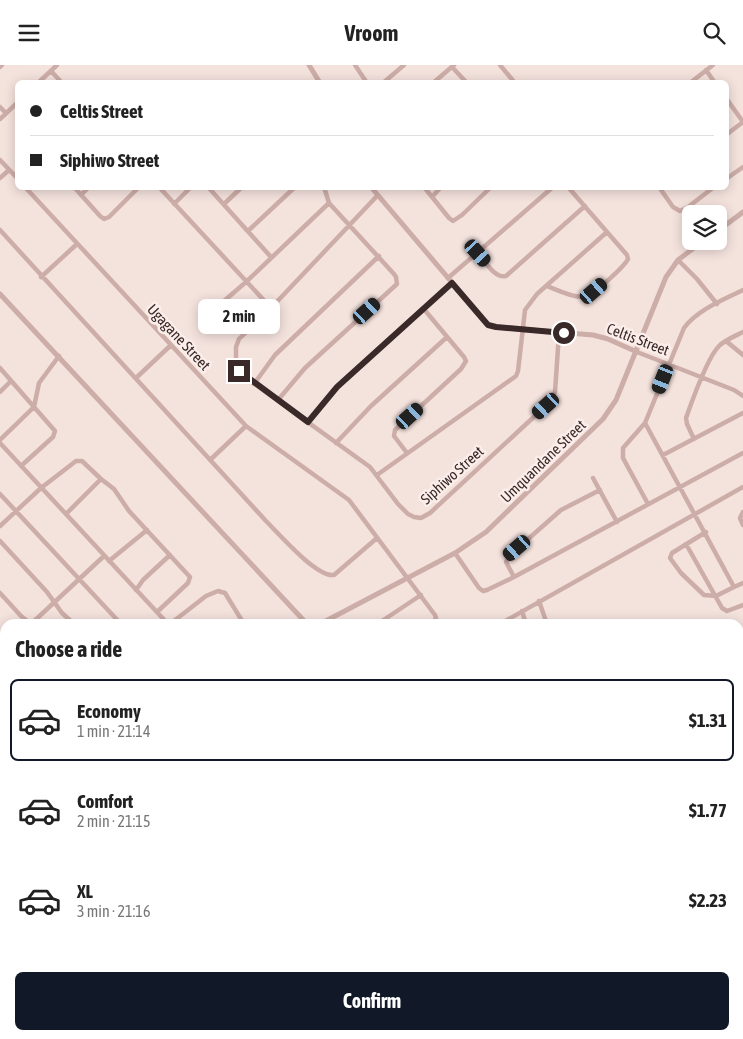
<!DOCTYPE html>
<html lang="en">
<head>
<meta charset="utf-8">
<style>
	:root { --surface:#fff; --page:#f6f6f6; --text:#222; --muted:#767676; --line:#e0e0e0; --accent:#111827 }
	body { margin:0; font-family:"Asap Condensed",sans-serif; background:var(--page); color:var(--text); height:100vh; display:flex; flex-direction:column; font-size:19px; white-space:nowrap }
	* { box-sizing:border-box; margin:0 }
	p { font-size:16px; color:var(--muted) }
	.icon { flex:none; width:28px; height:28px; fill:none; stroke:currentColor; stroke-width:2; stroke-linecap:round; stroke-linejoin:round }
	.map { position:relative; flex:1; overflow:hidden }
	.drawer { position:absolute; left:0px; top:554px; width:744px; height:421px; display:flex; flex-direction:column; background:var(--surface); border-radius:15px 15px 0 0; box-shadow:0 2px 12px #0003 }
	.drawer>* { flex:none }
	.banner { position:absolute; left:15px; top:15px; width:714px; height:110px; border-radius:8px; box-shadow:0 2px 12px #0003; display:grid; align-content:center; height:110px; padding:0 15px; background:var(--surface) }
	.controls { position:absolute; left:682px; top:140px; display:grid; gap:10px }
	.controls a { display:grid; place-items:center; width:45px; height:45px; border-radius:8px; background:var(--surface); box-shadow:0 2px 12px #0003; font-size:25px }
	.end { position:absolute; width:22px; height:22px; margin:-11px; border:6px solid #392928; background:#fff; box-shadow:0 0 0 2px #fff }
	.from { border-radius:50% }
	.bubble { position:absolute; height:35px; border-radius:8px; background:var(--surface); box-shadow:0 2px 12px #0003; font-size:16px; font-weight:700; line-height:35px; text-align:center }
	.car { position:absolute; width:15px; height:30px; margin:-15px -8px; border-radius:6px; box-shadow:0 0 4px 1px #0007; background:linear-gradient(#222 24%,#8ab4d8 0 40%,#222 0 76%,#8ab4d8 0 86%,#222 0) }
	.banner b { display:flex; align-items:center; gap:18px; height:48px; font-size:19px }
	.banner b+b { border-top:1px solid var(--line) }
	.banner i { width:12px; height:12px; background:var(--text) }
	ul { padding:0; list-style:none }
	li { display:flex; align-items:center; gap:15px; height:82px; margin:0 10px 8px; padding:0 5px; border:2px solid transparent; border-radius:8px }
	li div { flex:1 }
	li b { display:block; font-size:19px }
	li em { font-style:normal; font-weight:700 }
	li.current { border-color:var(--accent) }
	li>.icon { width:45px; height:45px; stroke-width:1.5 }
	h2 { padding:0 15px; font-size:22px; line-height:60px }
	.primary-button { display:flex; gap:10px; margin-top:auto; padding:10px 15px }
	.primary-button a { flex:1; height:58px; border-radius:8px; background:var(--accent); color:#fff; font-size:20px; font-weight:700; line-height:58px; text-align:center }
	header { display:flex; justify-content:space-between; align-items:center; height:65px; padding:0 15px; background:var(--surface); font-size:22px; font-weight:700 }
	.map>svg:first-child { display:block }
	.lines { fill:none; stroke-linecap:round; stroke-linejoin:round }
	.minor { stroke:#cdada7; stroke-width:4.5 }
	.tertiary { stroke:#cdada7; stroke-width:5 }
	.route { stroke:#392928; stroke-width:6 }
	.labels { text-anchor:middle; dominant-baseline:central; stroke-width:5; stroke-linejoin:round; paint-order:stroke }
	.street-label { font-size:15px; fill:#392928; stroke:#fbeeea }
</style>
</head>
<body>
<header><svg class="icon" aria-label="menu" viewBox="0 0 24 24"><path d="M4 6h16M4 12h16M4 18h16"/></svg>Vroom<svg class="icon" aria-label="search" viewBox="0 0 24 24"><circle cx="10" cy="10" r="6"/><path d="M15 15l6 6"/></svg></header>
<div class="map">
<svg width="743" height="974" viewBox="0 0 743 974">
	<rect width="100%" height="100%" fill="#f4e2dd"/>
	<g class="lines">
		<path class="minor" d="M 355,0 L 367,18
			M 500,0 L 515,18
			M 0,2 L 2,0
			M 452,2 L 467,18
			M 706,5 L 715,18
			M 51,6 L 62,18
			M 38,18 L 57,0
			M 383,18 L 404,0
			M 433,18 L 454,0
			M 690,18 L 713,0
			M 726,33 L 743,57 L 726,70
			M 0,42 L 6,48
			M 0,54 L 18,37
			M 0,95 L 18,114
			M 0,113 L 9,105
			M 726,114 L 743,102
			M 25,122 L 246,361 L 349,435 L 435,550 L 436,553 L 432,559
			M 74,122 L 100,151 L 104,154 L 109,152 L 139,122
			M 159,122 L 271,243
			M 208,122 L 271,192
			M 424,122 L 449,153 L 453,156 L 462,150 L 491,122
			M 659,122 L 673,142 L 680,146 L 688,142 L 714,122
			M 81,130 L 89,122
			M 377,131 L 271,243 L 239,274 L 236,282 L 236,300 L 241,309 L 370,402 L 398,439 L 408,449 L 414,452 L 421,453 L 430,448 L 550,337 L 555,327 L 559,268
			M 432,132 L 441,122
			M 174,139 L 191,122
			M 224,139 L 242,122
			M 0,165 L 266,456 C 279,469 316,512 334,510 L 377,473
			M 248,166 L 295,122
			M 477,188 C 485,196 495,214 506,211 L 585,141
			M 678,195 L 697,214 L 717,239
			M 41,212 L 77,179
			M 448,213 L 553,122
			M 547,221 C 557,225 573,233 584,232 C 592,231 624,202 628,194 L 627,190 L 568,122
			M 743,225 C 723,235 697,245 684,263 L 645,358 L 734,522 L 743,518
			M 202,255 L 246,217 L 329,138
			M 726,276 L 743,290
			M 637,287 L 734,325 L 743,331
			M 0,303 L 55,366 L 53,372 L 21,401
			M 136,313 L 170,281
			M 254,319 L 275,290 L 379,191
			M 0,327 L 11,316
			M 278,335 L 305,303 L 397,219 L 396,212 L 394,209 L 329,138 L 324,122
			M 308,357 L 337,322 L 452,217
			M 645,358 L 623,383 L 623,393 L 648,439
			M 694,374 L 687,359 L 686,353 C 692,336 707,293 719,281 C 725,275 735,271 743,267
			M 0,375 L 34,342 L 39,318 L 59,291
			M 0,378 L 168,559
			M 336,378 L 371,341 L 447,272
			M 407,388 L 394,371 L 395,365 L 461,304 L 466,296 L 464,292 L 423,243
			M 663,390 L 743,348
			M 210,395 L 246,361
			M 377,410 L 516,311 L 518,306 L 525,245 L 537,229 L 607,167
			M 593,413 L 617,457
			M 0,429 L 121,559
			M 743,447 L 740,453 L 743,460
			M 66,449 L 101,414 L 114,424 L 129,446 L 190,512 L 188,518 L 157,547
			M 0,461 L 41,423 L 76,396 L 82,396 L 101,414
			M 706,467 L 672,488 L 670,493 L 681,508 L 704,530 L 716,531 L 734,522
			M 0,476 L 47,527 L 62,548 L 74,559
			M 686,479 L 722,543 L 727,546 L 743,540
			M 455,488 L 479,523 L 483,526 L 487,525 L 514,512 L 743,388
			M 109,496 L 147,465
			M 514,512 L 506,497 L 510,490 L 561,445 L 600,425
			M 136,525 L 143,515 L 170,490
			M 0,528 L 21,551 L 31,559
			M 539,536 L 547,559
			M 522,546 L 526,559
			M 31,559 L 104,491
			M 170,559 L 206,531 L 218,526 L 225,528 L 244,559
			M 381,559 L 382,556 L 421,530
			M 500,559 L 743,422
			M 0,576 L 5,581
			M 0,588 L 5,583
			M 0,633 L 5,633
			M 0,717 L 5,715
			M 0,765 L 5,783
			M 739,879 L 743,879
			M 33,970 L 34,974
			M 268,970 L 269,974
			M 298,970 L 299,974
			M 327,970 L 327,974
			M 355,970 L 356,974
			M 384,970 L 384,974
			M 412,970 L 413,974
			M 441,970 L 441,974
			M 471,970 L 472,974
			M 561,970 L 561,974
			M 583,970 L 584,974
			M 609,970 L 609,974
			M 637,970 L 637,974"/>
		<path class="tertiary" d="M 309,0 L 320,18
			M 371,122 L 488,260 L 496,262 L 593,270 L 608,274 L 637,287
			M 719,165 L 743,147
			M 0,229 L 307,559
			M 320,559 L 455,488 L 486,467 L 603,354 L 616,335 L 666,212 L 678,195 L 703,176
			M 708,970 L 710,974"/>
	</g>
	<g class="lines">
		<path class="route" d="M 239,306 L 308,357 L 337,322 L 452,218 L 488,260 L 496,262 L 564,268"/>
	</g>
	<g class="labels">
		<g class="street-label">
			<text transform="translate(179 272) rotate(47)">Ugagane Street</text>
			<text transform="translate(638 274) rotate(21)">Celtis Street</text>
			<text transform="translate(543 396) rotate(-44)">Umquandane Street</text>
			<text transform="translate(452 410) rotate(-42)">Siphiwo Street</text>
		</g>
	</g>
</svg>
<div class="controls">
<a><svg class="icon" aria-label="layers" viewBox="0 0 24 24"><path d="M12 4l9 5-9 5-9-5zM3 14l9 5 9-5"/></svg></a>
</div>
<i class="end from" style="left:564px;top:268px"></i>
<i class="end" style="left:239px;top:306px"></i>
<div class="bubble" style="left:198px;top:234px;width:82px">2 min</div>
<i class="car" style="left:478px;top:188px;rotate:138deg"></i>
<i class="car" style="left:594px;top:226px;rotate:49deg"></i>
<i class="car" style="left:367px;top:246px;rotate:48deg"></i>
<i class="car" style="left:663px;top:314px;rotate:202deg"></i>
<i class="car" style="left:546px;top:341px;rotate:228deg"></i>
<i class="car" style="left:410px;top:351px;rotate:48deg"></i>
<i class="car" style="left:517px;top:483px;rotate:229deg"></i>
<div class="banner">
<b><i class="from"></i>Celtis Street</b>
<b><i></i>Siphiwo Street</b>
</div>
<section class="drawer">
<h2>Choose a ride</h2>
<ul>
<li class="current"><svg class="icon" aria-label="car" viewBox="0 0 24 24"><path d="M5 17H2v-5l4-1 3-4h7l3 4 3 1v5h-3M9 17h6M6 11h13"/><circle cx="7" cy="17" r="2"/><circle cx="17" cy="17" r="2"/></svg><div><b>Economy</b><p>1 min · 21:14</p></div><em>$1.31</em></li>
<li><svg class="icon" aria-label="car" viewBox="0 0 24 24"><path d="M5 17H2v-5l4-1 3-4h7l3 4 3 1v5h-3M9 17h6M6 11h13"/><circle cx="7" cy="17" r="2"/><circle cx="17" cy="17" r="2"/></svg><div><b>Comfort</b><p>2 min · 21:15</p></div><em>$1.77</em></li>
<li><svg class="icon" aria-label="car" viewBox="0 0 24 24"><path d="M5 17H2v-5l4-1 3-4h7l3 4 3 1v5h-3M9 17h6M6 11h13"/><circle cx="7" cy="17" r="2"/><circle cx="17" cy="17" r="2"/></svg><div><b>XL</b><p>3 min · 21:16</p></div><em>$2.23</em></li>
</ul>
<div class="primary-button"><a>Confirm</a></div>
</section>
</div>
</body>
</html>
